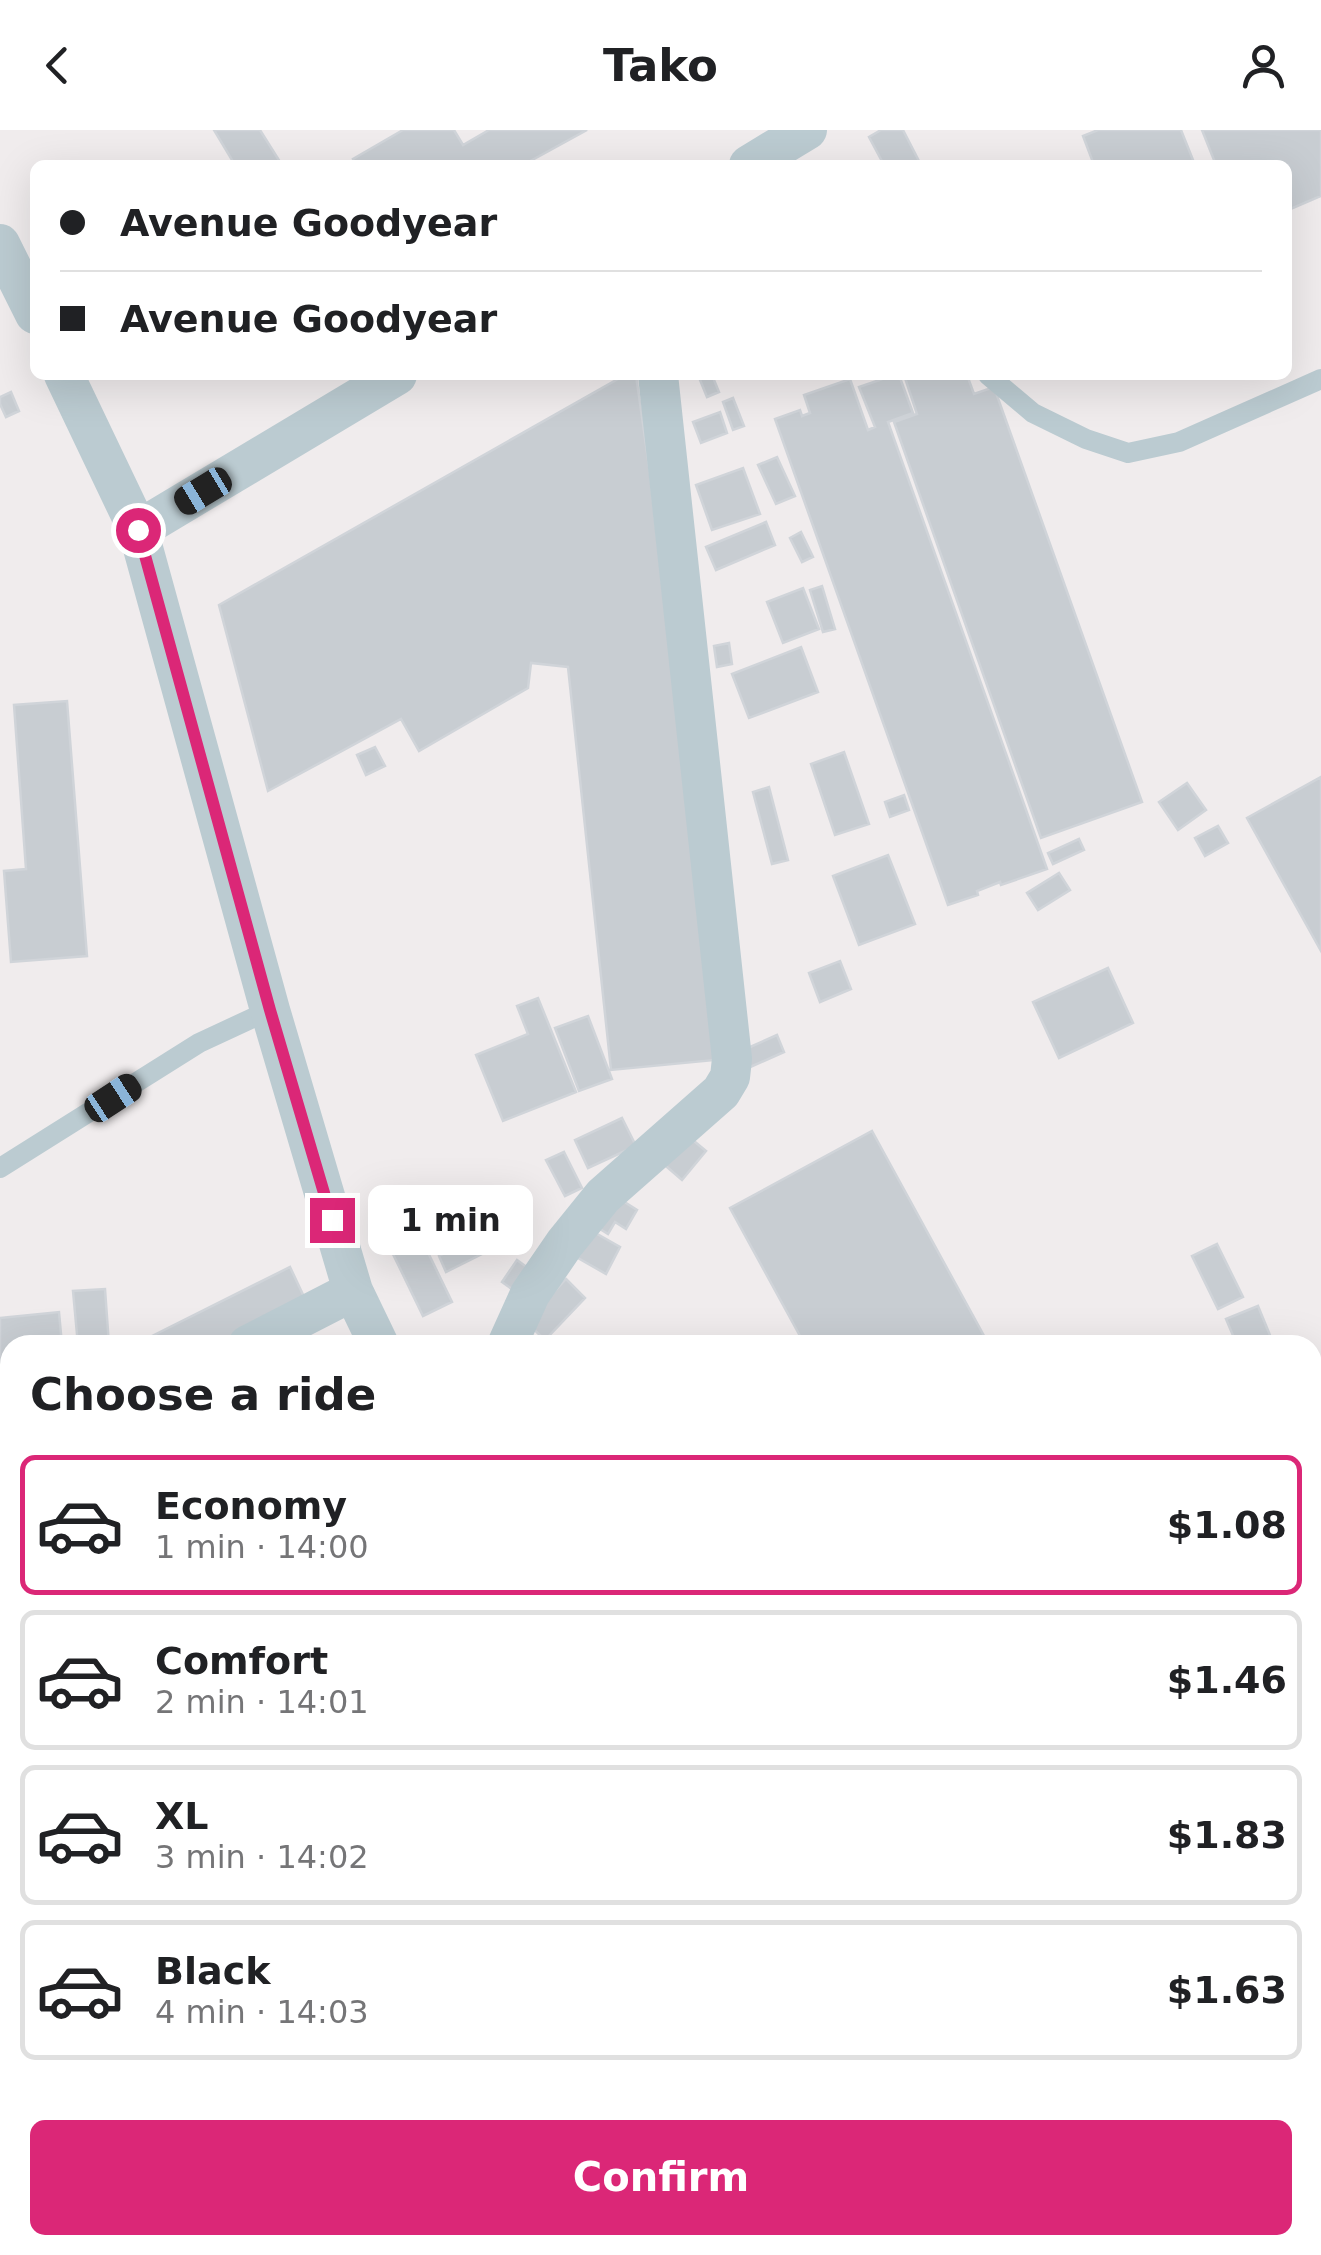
<!DOCTYPE html>
<html lang="en">
<head>
<meta charset="utf-8">
<style>
	:root { --surface:#fff; --page:#f6f6f6; --text:#202124; --muted:#757577; --line:#e0e0e0; --accent:#db2777 }
	body { margin:0; font-family:"DejaVu Sans",sans-serif; background:var(--page); color:var(--text); height:100vh; display:flex; flex-direction:column; font-size:38px; white-space:nowrap }
	* { box-sizing:border-box; margin:0 }
	p { font-size:32px; color:var(--muted) }
	.icon { flex:none; width:55px; height:55px; fill:none; stroke:currentColor; stroke-width:2; stroke-linecap:round; stroke-linejoin:round }
	.map { position:relative; flex:1; overflow:hidden }
	.side { position:absolute; left:0px; top:1205px; width:1322px; height:920px; display:flex; flex-direction:column; background:var(--surface); border-radius:30px 30px 0 0; box-shadow:0 10px 40px #0002 }
	.side>* { flex:none }
	.hud { position:absolute; left:30px; top:30px; width:1262px; height:220px; border-radius:15px; box-shadow:0 10px 40px #0002; display:grid; align-content:center; height:220px; padding:0 30px; background:var(--surface) }
	.end { position:absolute; width:45px; height:45px; margin:-22px; border:12px solid #db2777; background:#fff; box-shadow:0 0 0 5px #fff }
	.from { border-radius:50% }
	.bubble { position:absolute; height:70px; border-radius:15px; background:var(--surface); box-shadow:0 10px 40px #0002; font-size:32px; font-weight:600; line-height:70px; text-align:center }
	.car { position:absolute; width:30px; height:60px; margin:-30px -15px; border-radius:12px; box-shadow:0 0 8px 2px #0007; background:linear-gradient(#222 24%,#8ab4d8 0 40%,#222 0 76%,#8ab4d8 0 86%,#222 0) }
	.hud b { display:flex; align-items:center; gap:35px; height:95px; font-size:38px }
	.hud b+b { border-top:2px solid var(--line) }
	.hud i { width:25px; height:25px; background:var(--text) }
	ul { padding:0; list-style:none }
	li { display:flex; align-items:center; gap:30px; height:140px; margin:0 20px 15px; padding:0 10px; border:5px solid var(--line); border-radius:15px }
	li div { flex:1 }
	li b { display:block; font-size:38px }
	li em { font-style:normal; font-weight:600 }
	li.active { border-color:var(--accent) }
	li>.icon { width:90px; height:90px; stroke-width:1.5 }
	h2 { padding:0 30px; font-size:45px; line-height:120px }
	.action { display:flex; gap:20px; margin-top:auto; padding:20px 30px }
	.action a { flex:1; height:115px; border-radius:15px; background:var(--accent); color:#fff; font-size:40px; font-weight:600; line-height:115px; text-align:center }
	header { display:flex; justify-content:space-between; align-items:center; height:130px; padding:0 30px; background:var(--surface); font-size:45px; font-weight:600 }
	.map>svg:first-child { display:block }
	.building { fill:#c8cdd2; stroke:#d0d4d9; stroke-width:2.5 }
	.lines { fill:none; stroke-linecap:round; stroke-linejoin:round }
	.lane { stroke:#bbcbd1; stroke-width:20 }
	.street { stroke:#bbcbd1; stroke-width:40 }
	.primary { stroke:#a9c2cf; stroke-width:55 }
	.rail-casing { stroke:#aeb3b8; stroke-width:11 }
	.rail { stroke:#fff; stroke-width:8; stroke-dasharray:22; stroke-linecap:butt }
	.route { stroke:#db2777; stroke-width:12 }
</style>
</head>
<body>
<header><svg class="icon" aria-label="back" viewBox="0 0 24 24"><path d="M15 5l-7 7 7 7"/></svg>Tako<svg class="icon" aria-label="person" viewBox="0 0 24 24"><circle cx="12" cy="8" r="4"/><path d="M4 21q1-7 8-7t8 7"/></svg></header>
<div class="map">
<svg width="1321" height="2125" viewBox="0 0 1321 2125">
	<rect width="100%" height="100%" fill="#f0eced"/>
	<path class="building" d="M 214,0 L 260,0 L 282,35 L 235,35 Z
		M 403,0 L 454,0 L 463,15 L 489,0 L 587,0 L 523,35 L 356,35 L 353,29 Z
		M 881,0 L 903,0 L 921,35 L 884,35 L 869,7 Z
		M 1098,0 L 1181,0 L 1195,35 L 1094,35 L 1083,6 Z
		M 1202,0 L 1321,0 L 1321,66 L 1288,80 L 1288,35 L 1216,35 Z
		M 625,245 L 636,245 L 650,343 L 715,930 L 611,940 L 568,537 L 531,533 L 528,558 L 419,621 L 401,589 L 268,661 L 219,475 Z
		M 698,245 L 712,245 L 719,262 L 707,267 Z
		M 894,245 L 899,245 L 913,283 L 888,292 L 1047,739 L 1001,755 L 1000,752 L 977,761 L 978,765 L 948,775 L 775,289 L 800,280 L 802,286 L 810,283 L 804,265 L 850,249 L 868,300 L 875,297 L 859,257 Z
		M 904,245 L 967,245 L 974,264 L 994,257 L 1142,672 L 1041,708 L 894,292 L 917,284 Z
		M 11,262 L 19,281 L 6,287 L 0,274 L 0,267 Z
		M 733,268 L 744,296 L 733,300 L 723,272 Z
		M 720,282 L 727,303 L 701,313 L 693,292 Z
		M 777,327 L 795,366 L 776,374 L 758,335 Z
		M 743,338 L 760,384 L 712,400 L 696,355 Z
		M 766,392 L 775,415 L 716,440 L 706,417 Z
		M 801,402 L 813,427 L 802,432 L 790,408 Z
		M 822,456 L 835,499 L 823,502 L 810,460 Z
		M 803,458 L 819,499 L 783,513 L 767,472 Z
		M 729,513 L 732,534 L 717,537 L 714,516 Z
		M 801,517 L 818,562 L 749,588 L 732,544 Z
		M 67,571 L 87,826 L 11,832 L 4,741 L 26,739 L 14,575 Z
		M 375,617 L 385,636 L 366,645 L 357,625 Z
		M 844,622 L 869,694 L 835,705 L 811,634 Z
		M 1321,647 L 1321,821 L 1247,688 Z
		M 1187,653 L 1206,680 L 1178,700 L 1159,672 Z
		M 769,657 L 788,730 L 772,734 L 753,662 Z
		M 904,665 L 909,680 L 890,687 L 885,672 Z
		M 1218,696 L 1228,713 L 1205,726 L 1195,708 Z
		M 1079,709 L 1084,720 L 1053,734 L 1048,723 Z
		M 888,725 L 915,794 L 859,815 L 833,746 Z
		M 1059,743 L 1070,760 L 1038,780 L 1027,763 Z
		M 840,831 L 851,859 L 820,872 L 809,843 Z
		M 1108,838 L 1133,893 L 1059,928 L 1033,872 Z
		M 538,868 L 576,962 L 503,991 L 476,925 L 528,904 L 517,876 Z
		M 588,886 L 612,949 L 579,961 L 555,898 Z
		M 777,905 L 784,922 L 748,938 L 741,921 Z
		M 622,988 L 636,1016 L 588,1038 L 575,1010 Z
		M 872,1001 L 989,1215 L 805,1215 L 730,1078 Z
		M 683,1002 L 706,1021 L 682,1050 L 659,1030 Z
		M 564,1022 L 582,1058 L 565,1066 L 546,1030 Z
		M 615,1066 L 637,1080 L 626,1099 L 615,1092 L 608,1104 L 597,1097 Z
		M 414,1080 L 422,1098 L 388,1113 L 380,1095 Z
		M 494,1099 L 502,1114 L 446,1142 L 439,1126 Z
		M 592,1101 L 620,1117 L 606,1144 L 578,1128 Z
		M 420,1106 L 452,1172 L 423,1186 L 391,1120 Z
		M 1217,1114 L 1243,1167 L 1218,1179 L 1192,1126 Z
		M 517,1130 L 535,1143 L 520,1165 L 502,1152 Z
		M 290,1137 L 305,1169 L 213,1215 L 134,1215 Z
		M 566,1149 L 585,1168 L 545,1210 L 526,1192 Z
		M 105,1159 L 109,1215 L 78,1215 L 73,1161 Z
		M 1258,1176 L 1274,1215 L 1237,1215 L 1226,1189 Z
		M 59,1182 L 62,1215 L 10,1215 L 10,1252 L 0,1253 L 0,1188 Z
		M 10,1535 L 10,1561 L 0,1566 L 0,1541 Z
		M 1321,1553 L 1321,1601 L 1312,1586 L 1312,1558 Z
		M 1,1697 L 10,1714 L 10,1740 L 0,1746 Z
		M 10,1923 L 10,2014 L 4,2020 L 0,2016 L 0,1933 Z
		M 10,2039 L 11,2115 L 3,2122 L 0,2119 L 0,2048 Z
		M 102,2115 L 296,2115 L 301,2125 L 113,2125 Z"/>
	<g class="lines">
		<path class="lane" d="M 988,245 L 1033,283 L 1086,309 L 1128,323 L 1179,312 L 1321,249
			M 0,1038 L 199,913 L 270,880
			M 1312,1737 L 1321,1732
			M 732,2125 L 747,2115"/>
		<path class="street" d="M 749,35 L 807,0
			M 0,114 L 35,184
			M 64,245 L 138,400 L 270,880 L 353,1161 L 379,1215
			M 138,400 L 397,245
			M 248,1215 L 353,1161
			M 507,1215 L 530,1164 L 565,1113 L 603,1066 L 721,962 L 730,947 L 732,929 L 658,245
			M 0,1345 L 10,1340
			M 323,2115 L 328,2125
			M 852,2115 L 857,2125"/>
		<path class="primary" d="M 1312,1959 L 1321,1955
			M 1011,2125 L 1029,2115"/>
		<g class="rail-casing">
			<path id="rail" d="M 1312,1881 L 1321,1877
				M 1312,2082 L 1321,2077
				M 820,2125 L 838,2115
				M 1234,2125 L 1252,2115"/>
		</g>
		<use href="#rail" class="rail"/>
	</g>
	<g class="lines">
		<path class="route" d="M 138,400 L 270,880 L 332,1090"/>
	</g>
</svg>
<i class="end from" style="left:138px;top:400px"></i>
<i class="end" style="left:332px;top:1090px"></i>
<div class="bubble" style="left:368px;top:1055px;width:165px">1 min</div>
<i class="car" style="left:203px;top:361px;rotate:239deg"></i>
<i class="car" style="left:113px;top:968px;rotate:57deg"></i>
<div class="hud">
<b><i class="from"></i>Avenue Goodyear</b>
<b><i></i>Avenue Goodyear</b>
</div>
<section class="side">
<h2>Choose a ride</h2>
<ul>
<li class="active"><svg class="icon" aria-label="car" viewBox="0 0 24 24"><path d="M5 17H2v-5l4-1 3-4h7l3 4 3 1v5h-3M9 17h6M6 11h13"/><circle cx="7" cy="17" r="2"/><circle cx="17" cy="17" r="2"/></svg><div><b>Economy</b><p>1 min · 14:00</p></div><em>$1.08</em></li>
<li><svg class="icon" aria-label="car" viewBox="0 0 24 24"><path d="M5 17H2v-5l4-1 3-4h7l3 4 3 1v5h-3M9 17h6M6 11h13"/><circle cx="7" cy="17" r="2"/><circle cx="17" cy="17" r="2"/></svg><div><b>Comfort</b><p>2 min · 14:01</p></div><em>$1.46</em></li>
<li><svg class="icon" aria-label="car" viewBox="0 0 24 24"><path d="M5 17H2v-5l4-1 3-4h7l3 4 3 1v5h-3M9 17h6M6 11h13"/><circle cx="7" cy="17" r="2"/><circle cx="17" cy="17" r="2"/></svg><div><b>XL</b><p>3 min · 14:02</p></div><em>$1.83</em></li>
<li><svg class="icon" aria-label="car" viewBox="0 0 24 24"><path d="M5 17H2v-5l4-1 3-4h7l3 4 3 1v5h-3M9 17h6M6 11h13"/><circle cx="7" cy="17" r="2"/><circle cx="17" cy="17" r="2"/></svg><div><b>Black</b><p>4 min · 14:03</p></div><em>$1.63</em></li>
</ul>
<div class="action"><a>Confirm</a></div>
</section>
</div>
</body>
</html>
